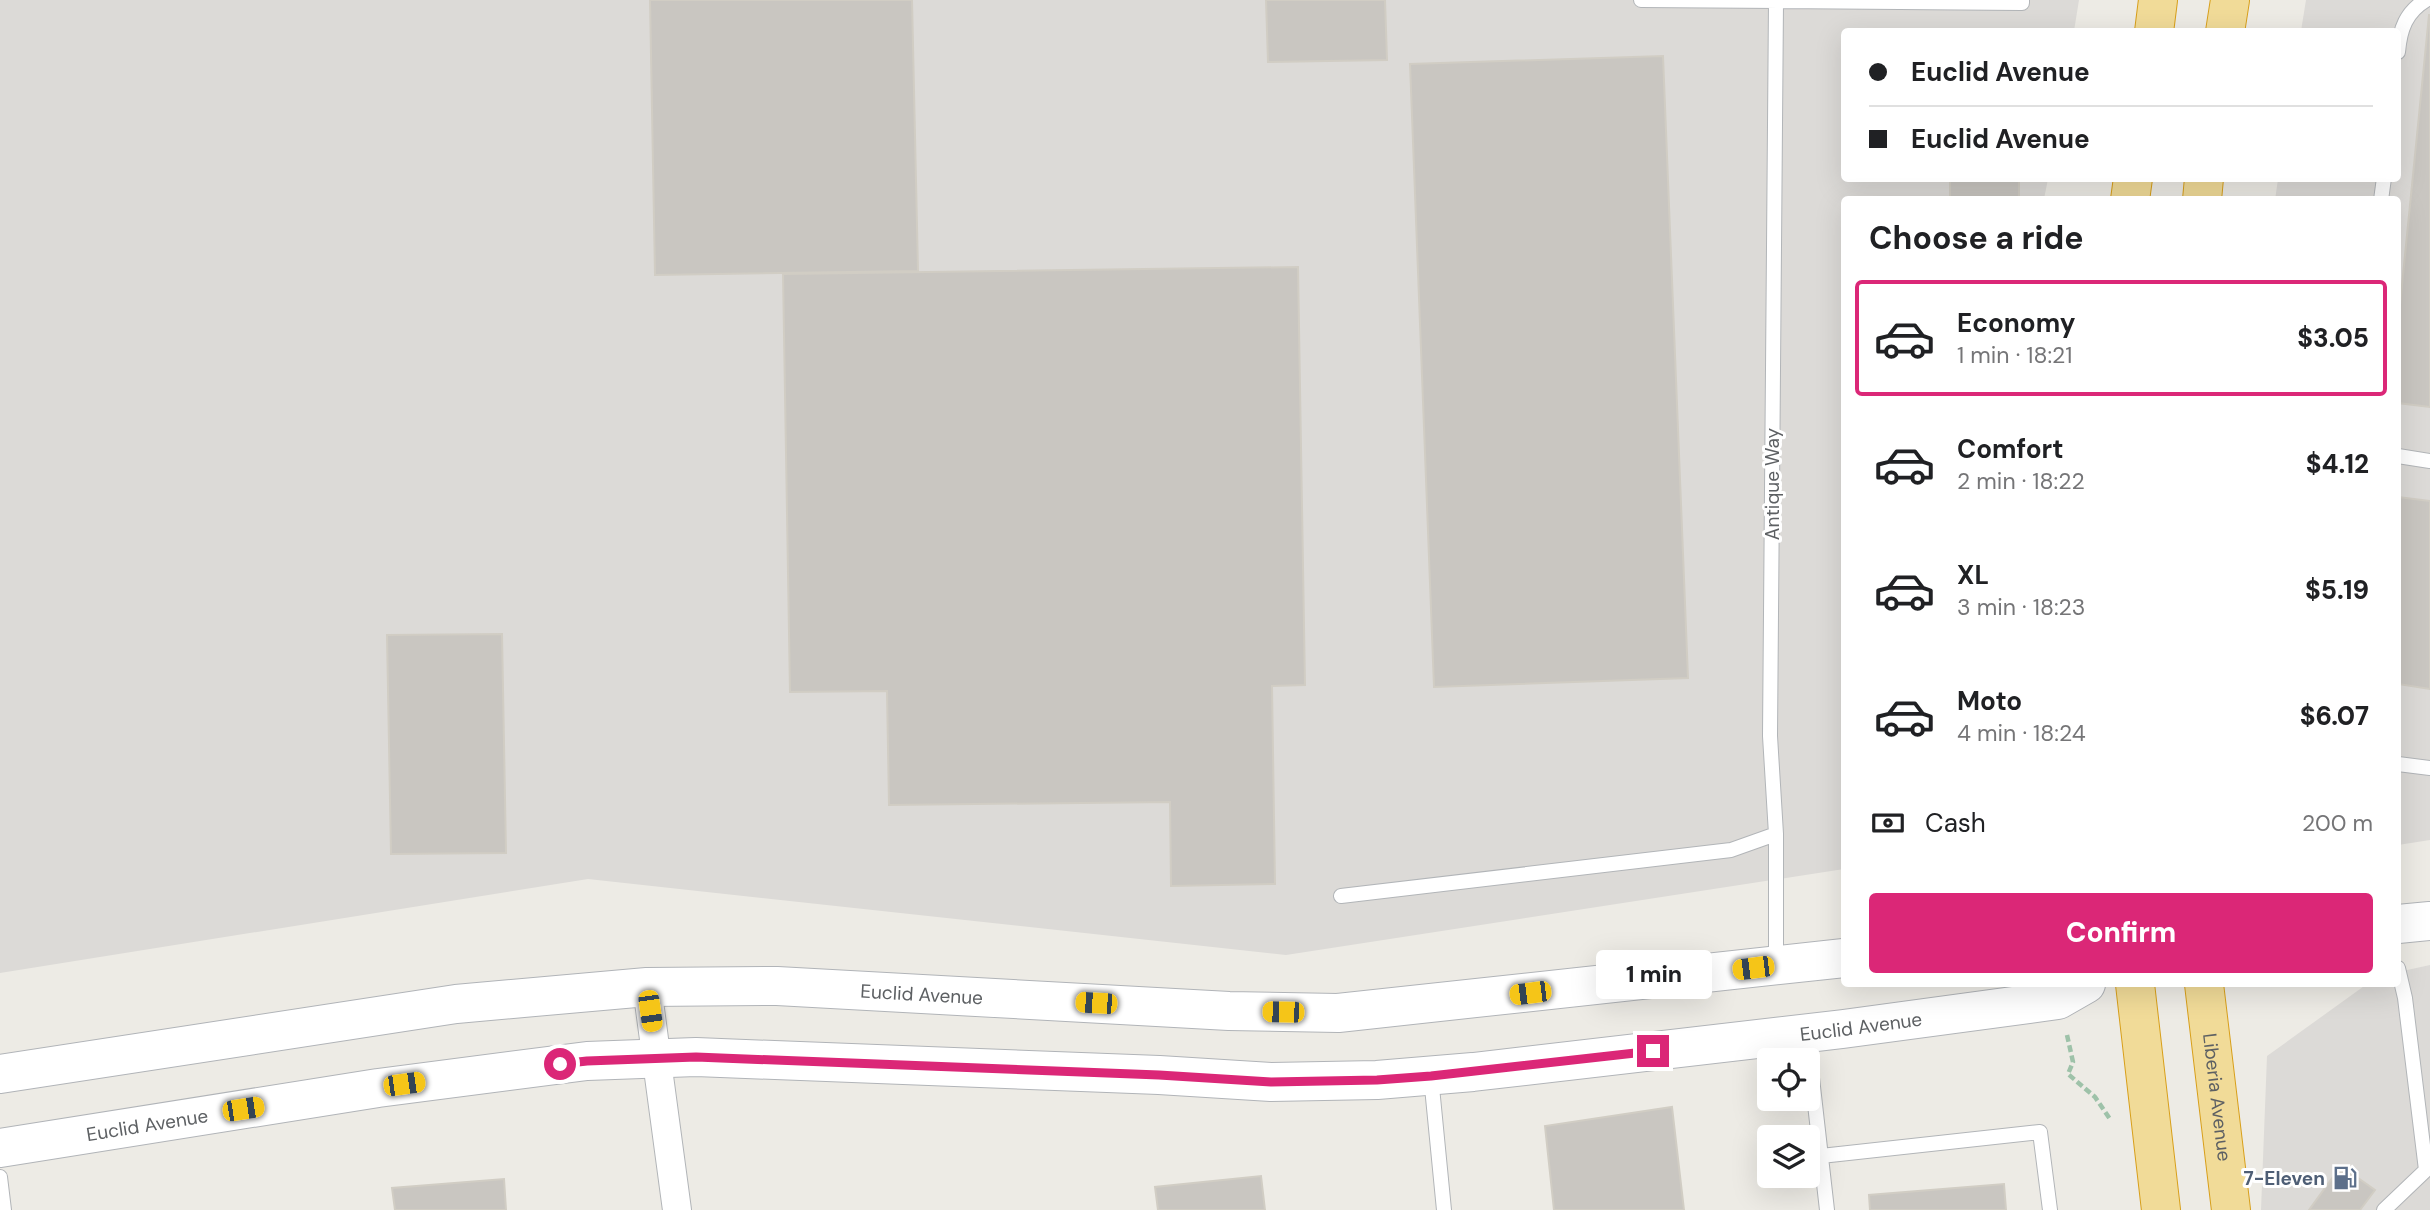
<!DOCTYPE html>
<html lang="en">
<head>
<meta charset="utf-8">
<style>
	:root { --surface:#fff; --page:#f2f2f2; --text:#202124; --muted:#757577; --line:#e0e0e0; --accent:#db2777 }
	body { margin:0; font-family:"DM Sans",sans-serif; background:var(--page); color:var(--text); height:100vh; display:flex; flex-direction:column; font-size:26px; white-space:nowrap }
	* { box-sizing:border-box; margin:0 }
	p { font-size:23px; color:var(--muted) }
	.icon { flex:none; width:38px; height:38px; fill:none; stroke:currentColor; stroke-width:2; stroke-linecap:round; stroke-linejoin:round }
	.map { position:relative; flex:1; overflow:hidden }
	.sheet { position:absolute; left:1841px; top:196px; width:560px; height:791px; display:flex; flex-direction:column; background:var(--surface); border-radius:7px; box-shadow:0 7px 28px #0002 }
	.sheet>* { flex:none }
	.guide { position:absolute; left:1841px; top:28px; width:560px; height:154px; border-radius:7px; box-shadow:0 7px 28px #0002; display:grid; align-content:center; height:154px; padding:0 28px; background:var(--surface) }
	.buttons { position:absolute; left:1757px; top:1048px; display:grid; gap:14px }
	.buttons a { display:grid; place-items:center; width:63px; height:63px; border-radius:7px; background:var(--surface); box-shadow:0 7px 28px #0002; font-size:35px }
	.end { position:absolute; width:32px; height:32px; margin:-16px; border:9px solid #db2777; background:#fff; box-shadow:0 0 0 4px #fff }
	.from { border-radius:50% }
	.bubble { position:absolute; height:49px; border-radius:7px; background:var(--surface); box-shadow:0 7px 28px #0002; font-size:23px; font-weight:800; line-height:49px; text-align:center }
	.car { position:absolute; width:21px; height:42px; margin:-21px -10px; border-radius:9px; box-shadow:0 0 5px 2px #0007; background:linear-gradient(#f5c518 24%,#345 0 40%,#f5c518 0 76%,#345 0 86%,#f5c518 0) }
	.guide b { display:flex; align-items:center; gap:24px; height:66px; font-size:26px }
	.guide b+b { border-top:2px solid var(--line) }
	.guide i { width:18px; height:18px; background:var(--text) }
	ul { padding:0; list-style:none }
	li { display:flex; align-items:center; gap:21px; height:116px; margin:0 14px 10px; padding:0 14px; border:4px solid transparent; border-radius:7px }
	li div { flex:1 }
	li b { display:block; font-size:26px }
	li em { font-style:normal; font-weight:800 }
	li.current { border-color:var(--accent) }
	li>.icon { width:63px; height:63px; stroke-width:1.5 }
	h2 { padding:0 28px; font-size:32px; line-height:84px }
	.pay { display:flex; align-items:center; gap:18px; height:77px; padding:0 28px; font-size:26px }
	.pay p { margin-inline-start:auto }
	.primary-button { display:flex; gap:14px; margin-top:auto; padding:14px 28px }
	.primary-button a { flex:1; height:80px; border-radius:7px; background:var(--accent); color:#fff; font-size:28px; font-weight:800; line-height:80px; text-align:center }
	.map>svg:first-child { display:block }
	.industrial { fill:#dcdad7 }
	.building { fill:#c9c6c1; stroke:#d1cdc4; stroke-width:2 }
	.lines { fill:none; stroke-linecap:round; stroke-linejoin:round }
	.lane-casing { stroke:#b2b5b8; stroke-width:16 }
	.street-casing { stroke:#b2b5b8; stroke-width:30 }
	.secondary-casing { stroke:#b1b4b8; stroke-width:40 }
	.highway-casing { stroke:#d89f1a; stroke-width:40 }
	.path { stroke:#9ec2a9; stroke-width:4.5; stroke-dasharray:7 3.5; stroke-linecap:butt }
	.lane { stroke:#fff; stroke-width:14 }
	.street { stroke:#fff; stroke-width:28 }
	.secondary { stroke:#fff; stroke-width:38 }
	.highway { stroke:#f1db98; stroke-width:38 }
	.route { stroke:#db2777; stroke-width:9 }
	.labels { text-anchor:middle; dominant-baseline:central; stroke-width:6; stroke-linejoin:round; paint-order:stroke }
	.street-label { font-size:19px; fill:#5d6063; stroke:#fff }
	.service-label { font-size:19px; font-weight:bold; fill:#4e5e75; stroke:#fff; text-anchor:end }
</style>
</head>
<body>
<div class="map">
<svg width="2430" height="1210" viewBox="0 0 2430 1210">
	<rect width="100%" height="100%" fill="#edebe5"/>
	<path class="industrial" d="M 0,0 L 2079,0 L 2074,31 L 1844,32 L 1844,178 L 2048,179 L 2044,199 L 1844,200 L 1844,869 L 1286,955 L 588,879 L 0,973 Z
		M 2306,0 L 2430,0 L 2430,840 L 2398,845 L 2398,200 L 2275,200 L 2278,179 L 2398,178 L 2398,32 L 2301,31 Z
		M 2430,965 L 2430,1210 L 2261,1210 L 2267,1056 L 2367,984 L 2398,984 L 2398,972 Z"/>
	<path class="building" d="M 650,0 L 912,0 L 918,271 L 655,275 Z
		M 1266,0 L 1385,0 L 1387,60 L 1268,62 Z
		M 2429,15 L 2430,15 L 2430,407 L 2398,403 L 2398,325 Z
		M 1663,56 L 1688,678 L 1434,687 L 1410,64 Z
		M 1950,178 L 2019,178 L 2019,200 L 1950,200 Z
		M 1298,267 L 1305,685 L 1272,686 L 1275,884 L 1171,886 L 1170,802 L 889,805 L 887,691 L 790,692 L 783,274 Z
		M 2398,497 L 2430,501 L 2430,689 L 2398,684 Z
		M 502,634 L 506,853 L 391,854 L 387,635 Z
		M 1672,1107 L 1684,1210 L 1554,1210 L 1545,1126 Z
		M 2341,1166 L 2375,1190 L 2360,1210 L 2309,1210 Z
		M 1261,1176 L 1265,1210 L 1158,1210 L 1155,1187 Z
		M 504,1179 L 506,1210 L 395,1210 L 392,1188 Z
		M 2004,1184 L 2006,1210 L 1870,1210 L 1869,1195 Z"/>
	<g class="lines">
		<g class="lane-casing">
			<path id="lane" d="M 1641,0 L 2022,3 L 2022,0
				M 2398,52 C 2400,29 2406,12 2426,0
				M 2381,200 L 2384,178
				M 2398,456 L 2430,461
				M 2398,764 L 2430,768
				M 1341,896 L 1731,850 L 1776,834
				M 1776,964 L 1776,834 L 1770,736 L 1776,2
				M 1807,1034 L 1827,1210
				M 1431,1077 L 1444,1210
				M 1821,1156 L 2040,1132 L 2050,1210
				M 0,1177 L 4,1210
				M 2384,1210 L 2426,1170 L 2405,998 L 2398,968"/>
		</g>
		<g class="street-casing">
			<path id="street" d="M 647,987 L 677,1210"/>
		</g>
		<g class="secondary-casing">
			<g id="secondary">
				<path d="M 2398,924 L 2430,921"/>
				<path id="s1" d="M 0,1074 L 456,1004 L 647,987 L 777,986 L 1229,1011 L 1338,1013 L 1844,958"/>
				<path id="s2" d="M 0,1148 L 378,1088 L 587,1061 L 696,1057 L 1159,1075 L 1271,1082 L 1377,1080 L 1473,1072 L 1843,1029 L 2058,1000 L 2086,984"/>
			</g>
		</g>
		<g class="highway-casing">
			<g id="highway">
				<path d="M 2154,32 L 2158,0"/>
				<path d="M 2225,32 L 2230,0"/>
				<path d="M 2130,200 L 2133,178"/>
				<path d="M 2202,200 L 2204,178"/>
				<path d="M 2135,984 L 2161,1210"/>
				<path id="s3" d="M 2204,984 L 2231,1210"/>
			</g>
		</g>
		<path class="path" d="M 2067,1035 L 2073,1062 L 2068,1074 L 2095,1097 L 2110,1119"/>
		<use href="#lane" class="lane"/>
		<use href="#street" class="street"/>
		<use href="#secondary" class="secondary"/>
		<use href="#highway" class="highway"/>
	</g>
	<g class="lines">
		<path class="route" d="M 560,1064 L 587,1061 L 696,1057 L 1159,1075 L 1271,1082 L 1377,1080 L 1431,1076 L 1653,1051"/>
	</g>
	<defs>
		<g id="fuel-bare" transform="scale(1.89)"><path d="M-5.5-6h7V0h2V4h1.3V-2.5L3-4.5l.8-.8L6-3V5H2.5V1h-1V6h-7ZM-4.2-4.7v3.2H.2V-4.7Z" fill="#5c6f8a" stroke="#fff" stroke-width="2.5" paint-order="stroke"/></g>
	</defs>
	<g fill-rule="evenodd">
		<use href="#fuel-bare" x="2345" y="1178"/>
	</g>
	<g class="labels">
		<g class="street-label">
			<text transform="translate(1772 484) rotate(-90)">Antique Way</text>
			<text stroke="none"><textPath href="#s1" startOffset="928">Euclid Avenue</textPath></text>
			<text stroke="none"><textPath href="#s2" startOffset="1871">Euclid Avenue</textPath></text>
			<text stroke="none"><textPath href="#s3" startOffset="114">Liberia Avenue</textPath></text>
			<text stroke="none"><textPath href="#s2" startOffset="149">Euclid Avenue</textPath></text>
		</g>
		<g class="service-label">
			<text x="2325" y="1178">7-Eleven</text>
		</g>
	</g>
</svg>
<div class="buttons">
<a><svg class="icon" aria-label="locate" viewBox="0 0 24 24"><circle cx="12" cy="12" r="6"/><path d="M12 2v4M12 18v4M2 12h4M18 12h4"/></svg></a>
<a><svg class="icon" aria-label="layers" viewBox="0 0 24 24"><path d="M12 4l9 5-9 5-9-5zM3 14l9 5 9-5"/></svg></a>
</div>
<i class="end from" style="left:560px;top:1064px"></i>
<i class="end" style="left:1653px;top:1051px"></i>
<div class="bubble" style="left:1596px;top:950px;width:116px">1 min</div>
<i class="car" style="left:1753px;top:968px;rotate:263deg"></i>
<i class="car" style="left:1530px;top:993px;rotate:263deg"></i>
<i class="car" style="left:1096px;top:1003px;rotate:273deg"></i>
<i class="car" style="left:650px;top:1011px;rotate:172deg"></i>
<i class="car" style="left:1283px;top:1012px;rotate:271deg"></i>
<i class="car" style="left:404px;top:1084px;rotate:82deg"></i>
<i class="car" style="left:243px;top:1109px;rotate:81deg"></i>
<div class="guide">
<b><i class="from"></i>Euclid Avenue</b>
<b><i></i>Euclid Avenue</b>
</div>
<section class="sheet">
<h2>Choose a ride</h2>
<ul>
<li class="current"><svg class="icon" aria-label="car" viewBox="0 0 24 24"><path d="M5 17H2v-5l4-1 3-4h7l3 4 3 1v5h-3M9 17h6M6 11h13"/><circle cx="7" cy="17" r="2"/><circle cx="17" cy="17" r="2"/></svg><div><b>Economy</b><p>1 min · 18:21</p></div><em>$3.05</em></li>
<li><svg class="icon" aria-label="car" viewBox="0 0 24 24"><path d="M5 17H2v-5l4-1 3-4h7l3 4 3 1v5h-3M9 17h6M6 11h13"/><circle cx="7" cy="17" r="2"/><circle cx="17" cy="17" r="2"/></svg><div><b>Comfort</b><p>2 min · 18:22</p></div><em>$4.12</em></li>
<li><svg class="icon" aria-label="car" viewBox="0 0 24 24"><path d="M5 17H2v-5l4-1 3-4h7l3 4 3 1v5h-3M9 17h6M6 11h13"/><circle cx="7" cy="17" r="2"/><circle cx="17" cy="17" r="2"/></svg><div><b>XL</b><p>3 min · 18:23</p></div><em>$5.19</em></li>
<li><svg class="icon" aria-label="car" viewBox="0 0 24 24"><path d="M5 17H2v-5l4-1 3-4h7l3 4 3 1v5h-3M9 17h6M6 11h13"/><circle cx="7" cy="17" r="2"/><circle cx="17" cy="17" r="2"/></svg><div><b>Moto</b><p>4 min · 18:24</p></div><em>$6.07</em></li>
</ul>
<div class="pay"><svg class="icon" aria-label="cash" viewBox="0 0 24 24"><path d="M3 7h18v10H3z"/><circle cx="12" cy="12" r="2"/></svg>Cash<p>200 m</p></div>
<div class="primary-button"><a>Confirm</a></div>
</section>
</div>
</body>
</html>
